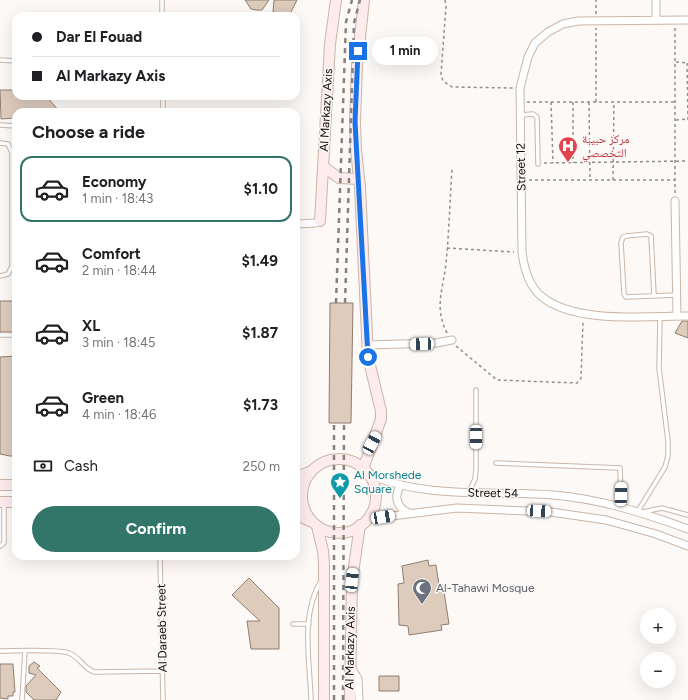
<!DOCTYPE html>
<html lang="en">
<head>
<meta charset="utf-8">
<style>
	:root { --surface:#fff; --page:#f6f6f6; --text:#202124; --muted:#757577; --line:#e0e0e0; --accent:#327669 }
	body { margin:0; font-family:Figtree,"Noto Naskh Arabic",sans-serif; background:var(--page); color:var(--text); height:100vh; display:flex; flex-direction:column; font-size:15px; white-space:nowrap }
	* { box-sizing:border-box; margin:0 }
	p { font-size:13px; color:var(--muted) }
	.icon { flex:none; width:22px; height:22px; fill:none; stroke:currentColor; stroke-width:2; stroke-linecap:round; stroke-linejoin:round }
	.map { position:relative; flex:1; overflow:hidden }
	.panel { position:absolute; left:12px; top:108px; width:288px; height:452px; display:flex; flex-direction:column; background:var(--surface); border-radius:12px; box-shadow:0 4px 16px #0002 }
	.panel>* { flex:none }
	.hud { position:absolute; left:12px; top:12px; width:288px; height:88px; border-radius:12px; box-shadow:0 4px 16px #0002; display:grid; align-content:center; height:88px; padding:0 20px; background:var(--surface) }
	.controls { position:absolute; left:640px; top:608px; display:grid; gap:8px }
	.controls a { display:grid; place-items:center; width:36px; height:36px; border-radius:50%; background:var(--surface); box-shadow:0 4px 16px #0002; font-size:20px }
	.end { position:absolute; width:18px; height:18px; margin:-9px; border:5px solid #1a73e8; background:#fff; box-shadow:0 0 0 2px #fff }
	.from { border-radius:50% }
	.bubble { position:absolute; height:28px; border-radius:14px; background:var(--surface); box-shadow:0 4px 16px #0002; font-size:13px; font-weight:700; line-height:28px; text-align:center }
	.car { position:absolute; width:12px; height:24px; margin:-12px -6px; border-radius:5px; box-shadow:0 0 3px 1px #0007; background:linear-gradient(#fff 24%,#345 0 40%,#fff 0 76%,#345 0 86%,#fff 0) }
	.hud b { display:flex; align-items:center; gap:14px; height:38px; font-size:15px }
	.hud b+b { border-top:1px solid var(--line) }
	.hud i { width:10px; height:10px; background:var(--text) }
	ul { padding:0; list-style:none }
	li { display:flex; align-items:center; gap:12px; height:66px; margin:0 8px 6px; padding:0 12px; border:2px solid transparent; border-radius:12px }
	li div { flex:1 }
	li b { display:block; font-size:15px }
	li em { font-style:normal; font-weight:700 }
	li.on { border-color:var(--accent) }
	li>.icon { width:36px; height:36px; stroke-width:1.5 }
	h2 { padding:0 20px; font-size:18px; line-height:48px }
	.pay { display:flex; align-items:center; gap:10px; height:44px; padding:0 20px; font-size:15px }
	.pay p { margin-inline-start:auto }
	.action { display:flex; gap:8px; margin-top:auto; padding:8px 20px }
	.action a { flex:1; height:46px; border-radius:24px; background:var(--accent); color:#fff; font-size:16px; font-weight:700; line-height:46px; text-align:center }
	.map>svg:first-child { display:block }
	.building { fill:#ddcbbc; stroke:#8f7e71 }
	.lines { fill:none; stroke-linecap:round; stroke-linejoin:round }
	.lane-casing { stroke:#c9b6a8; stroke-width:5.5 }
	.street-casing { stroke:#c9b6a8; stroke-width:9 }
	.secondary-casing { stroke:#c9b6a8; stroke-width:12 }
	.path { stroke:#938e8a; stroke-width:1.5; stroke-dasharray:3 3; stroke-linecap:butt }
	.lane { stroke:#fff; stroke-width:3.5 }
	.street { stroke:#fff; stroke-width:7 }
	.secondary { stroke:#fdebed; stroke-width:10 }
	.rail { stroke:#86817d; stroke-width:2.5; stroke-dasharray:5 5; stroke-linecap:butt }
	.route { stroke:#1a73e8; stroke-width:5 }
	.labels { text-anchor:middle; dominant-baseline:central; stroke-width:3; stroke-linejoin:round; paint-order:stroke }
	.street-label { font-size:12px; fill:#120c07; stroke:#fdf9f6 }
	.health-label { font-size:12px; fill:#be3a42; stroke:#fdf9f6; text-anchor:start }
	.culture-label { font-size:12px; fill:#0d838f; stroke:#fdf9f6; text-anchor:start }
	.worship-label { font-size:12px; fill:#5b616d; stroke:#fdf9f6; text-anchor:start }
</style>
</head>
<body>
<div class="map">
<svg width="688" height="700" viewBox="0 0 688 700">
	<rect width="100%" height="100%" fill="#fdf9f6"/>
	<path class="building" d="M 245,0 L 269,0 L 262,10 L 256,10 L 251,9 Z
		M 274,0 L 297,0 L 291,12 L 287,16 L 273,12 Z
		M 0,90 L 16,90 L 16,96 L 47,97 L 60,112 L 15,112 L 15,118 L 1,119 Z
		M 0,301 L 14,301 L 14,310 L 16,309 L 16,332 L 0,332 Z
		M 330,303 L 353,303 L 351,423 L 329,423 Z
		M 682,321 L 688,321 L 688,338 L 675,333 Z
		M 16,356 L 16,456 L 10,456 L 0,454 L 0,357 Z
		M 428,560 L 429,566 L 436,565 L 439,585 L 443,585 L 449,624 L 441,625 L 442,630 L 409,635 L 408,626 L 399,625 L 398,584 L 404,583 L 402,566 Z
		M 249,578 L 279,608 L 279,649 L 251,649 L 247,621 L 260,621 L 232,595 Z
		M 34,662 L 40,666 L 37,668 L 61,692 L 56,700 L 34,700 L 26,692 L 26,686 L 36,675 L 29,673 L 29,666 Z
		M 0,664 L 13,664 L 15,692 L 13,692 L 13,696 L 8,696 L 8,699 L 0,698 Z
		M 379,676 L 399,676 L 399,691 L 379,691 Z"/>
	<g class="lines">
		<g class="lane-casing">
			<path id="lane" d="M 162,16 L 162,0
				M 0,60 L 16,61
				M 163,96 L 163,112
				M 521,115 L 533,114 L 537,117 L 538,164
				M 0,125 L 16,126
				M 0,143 L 8,144 L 12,153 L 12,266 L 8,274 L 0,276
				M 654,295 L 651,236 L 647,234 L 626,236 L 623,237 L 621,243 L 624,294 L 626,297 L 677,295
				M 0,335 L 16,335
				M 496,463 L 620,468 L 621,506
				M 469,492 L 475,479 L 476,469 L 476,390
				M 638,511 L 665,467 L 668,456 L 668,441 L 659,368 L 660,317
				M 643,512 L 662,508 L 688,515
				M 0,546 L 4,543 L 4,503
				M 160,556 L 163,700
				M 293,624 L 309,624
				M 0,651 C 16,651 56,649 69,653 C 80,657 83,668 94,672 L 163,671
				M 22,700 L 25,651
				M 311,700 C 310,662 300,615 321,581"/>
		</g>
		<g class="street-casing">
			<path id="street" d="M 656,0 L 656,19
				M 688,20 L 578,21 L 563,24 L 548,32 L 535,43 L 528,57 L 520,88 L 522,252 C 524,268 528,285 541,296 C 573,324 647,316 688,316
				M 675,201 L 677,316
				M 296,224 L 316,223 L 320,221
				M 367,345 L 436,343 L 452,340
				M 368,474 C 427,500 491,490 553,495 C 601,499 644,513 688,529
				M 401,485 C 393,496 397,509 410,513
				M 367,519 L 457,508 L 551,512 L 606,520 L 656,534 L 688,546
				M 350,665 L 358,679 L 359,700"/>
		</g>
		<g class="secondary-casing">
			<path id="secondary" d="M 324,167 L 339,178 L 359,179
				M 320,221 L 330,44 L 336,0
				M302 496a37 37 0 1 1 74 0a37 37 0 1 1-74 0Z
				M 363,469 L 381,419 L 381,411 L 368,357 L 360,187 L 356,150 L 355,122 L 357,65 L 364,0
				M 296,477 L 312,471
				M 0,485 L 16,485
				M 0,502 L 16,502
				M 296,515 L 312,522
				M 317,526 L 323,551 L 324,564 L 324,700
				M 350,700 L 352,580 L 360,525"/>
		</g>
		<path class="path" d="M 445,0 L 446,6 L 441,74 L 443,81 L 452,87 L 513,88
			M 596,14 L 596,0
			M 676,62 L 688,63
			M 687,63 L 688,120
			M 527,102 L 675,102
			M 551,102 L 553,163
			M 573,102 L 573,163
			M 589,102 L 590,180
			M 596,102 L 596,28
			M 676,120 L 688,119
			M 544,163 L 688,161
			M 529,180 L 675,180
			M 613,180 L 614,102
			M 675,193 L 675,27
			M 447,248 L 514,252
			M 447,333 C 434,308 443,289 446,264 C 449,232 450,200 452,168
			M 456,346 L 497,380 L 577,383 L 581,378 L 583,321"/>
		<use href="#lane" class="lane"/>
		<use href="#street" class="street"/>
		<use href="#secondary" class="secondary"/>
		<path class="rail" d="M 336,303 L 346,22 L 352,0
			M 345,303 L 354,23 L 360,0
			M 334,700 L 334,423
			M 343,700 L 344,423"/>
	</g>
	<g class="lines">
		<path class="route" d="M 358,51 L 355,122 L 368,357"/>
	</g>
	<defs>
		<g id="hospital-pin" transform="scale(1)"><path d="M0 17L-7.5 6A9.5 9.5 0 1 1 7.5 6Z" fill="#e0444e" stroke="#fdf9f6"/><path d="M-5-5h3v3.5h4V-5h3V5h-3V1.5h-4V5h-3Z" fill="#fff"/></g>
		<g id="sight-pin" transform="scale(1)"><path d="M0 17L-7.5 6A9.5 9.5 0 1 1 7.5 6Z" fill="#0f9aa8" stroke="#fdf9f6"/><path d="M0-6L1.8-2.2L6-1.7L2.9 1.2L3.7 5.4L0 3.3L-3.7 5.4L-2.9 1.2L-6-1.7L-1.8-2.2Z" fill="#fff"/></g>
		<g id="mosque-pin" transform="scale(1)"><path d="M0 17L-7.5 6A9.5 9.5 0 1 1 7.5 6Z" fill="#6b7280" stroke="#fdf9f6"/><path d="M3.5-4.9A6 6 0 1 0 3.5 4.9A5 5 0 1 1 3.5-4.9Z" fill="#fff"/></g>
	</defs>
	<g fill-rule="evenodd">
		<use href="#hospital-pin" x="568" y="146"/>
		<use href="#sight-pin" x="340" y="482"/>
		<use href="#mosque-pin" x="422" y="588"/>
	</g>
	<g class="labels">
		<g class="street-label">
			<text transform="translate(326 110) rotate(-87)">Al Markazy Axis</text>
			<text transform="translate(521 167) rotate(-91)">Street 12</text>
			<text transform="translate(493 493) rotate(1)">Street 54</text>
			<text transform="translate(162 628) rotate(-91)">Al Daraeb Street</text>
			<text transform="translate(350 648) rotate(-89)">Al Markazy Axis</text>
		</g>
		<g class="health-label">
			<text x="582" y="139">مركز حبيبة<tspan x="582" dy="14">التخصصي</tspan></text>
		</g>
		<g class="culture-label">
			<text x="354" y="475">Al Morshede<tspan x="354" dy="14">Square</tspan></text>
		</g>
		<g class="worship-label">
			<text x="436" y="588">Al-Tahawi Mosque</text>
		</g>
	</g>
</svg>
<div class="controls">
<a>+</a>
<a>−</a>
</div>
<i class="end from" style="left:368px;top:357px"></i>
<i class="end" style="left:358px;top:51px"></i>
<div class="bubble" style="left:372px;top:37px;width:66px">1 min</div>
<i class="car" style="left:422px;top:344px;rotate:268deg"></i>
<i class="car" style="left:476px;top:437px;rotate:180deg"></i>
<i class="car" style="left:372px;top:443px;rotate:29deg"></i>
<i class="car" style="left:621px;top:494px;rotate:1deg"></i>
<i class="car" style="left:539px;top:511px;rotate:93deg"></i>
<i class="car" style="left:383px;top:517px;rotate:81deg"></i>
<i class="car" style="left:352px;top:580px;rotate:6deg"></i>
<div class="hud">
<b><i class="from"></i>Dar El Fouad</b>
<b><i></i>Al Markazy Axis</b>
</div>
<section class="panel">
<h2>Choose a ride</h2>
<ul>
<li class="on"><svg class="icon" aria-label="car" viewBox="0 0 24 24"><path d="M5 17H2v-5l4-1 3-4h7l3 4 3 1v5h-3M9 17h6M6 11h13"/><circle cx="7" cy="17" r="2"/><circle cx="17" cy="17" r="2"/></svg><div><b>Economy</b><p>1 min · 18:43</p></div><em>$1.10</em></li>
<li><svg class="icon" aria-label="car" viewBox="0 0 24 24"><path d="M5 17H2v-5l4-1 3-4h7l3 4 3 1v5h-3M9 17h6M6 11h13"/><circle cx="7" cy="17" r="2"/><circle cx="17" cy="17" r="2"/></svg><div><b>Comfort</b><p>2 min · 18:44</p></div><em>$1.49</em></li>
<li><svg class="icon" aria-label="car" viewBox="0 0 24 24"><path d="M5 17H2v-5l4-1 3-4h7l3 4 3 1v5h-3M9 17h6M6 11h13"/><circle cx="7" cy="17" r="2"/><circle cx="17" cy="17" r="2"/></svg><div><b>XL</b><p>3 min · 18:45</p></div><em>$1.87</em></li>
<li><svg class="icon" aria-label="car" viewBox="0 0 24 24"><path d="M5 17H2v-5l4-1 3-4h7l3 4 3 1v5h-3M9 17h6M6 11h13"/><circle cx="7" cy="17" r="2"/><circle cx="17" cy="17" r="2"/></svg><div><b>Green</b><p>4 min · 18:46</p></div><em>$1.73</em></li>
</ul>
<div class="pay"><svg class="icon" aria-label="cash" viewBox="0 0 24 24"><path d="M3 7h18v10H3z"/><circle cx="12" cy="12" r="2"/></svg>Cash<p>250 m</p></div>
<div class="action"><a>Confirm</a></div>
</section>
</div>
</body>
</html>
